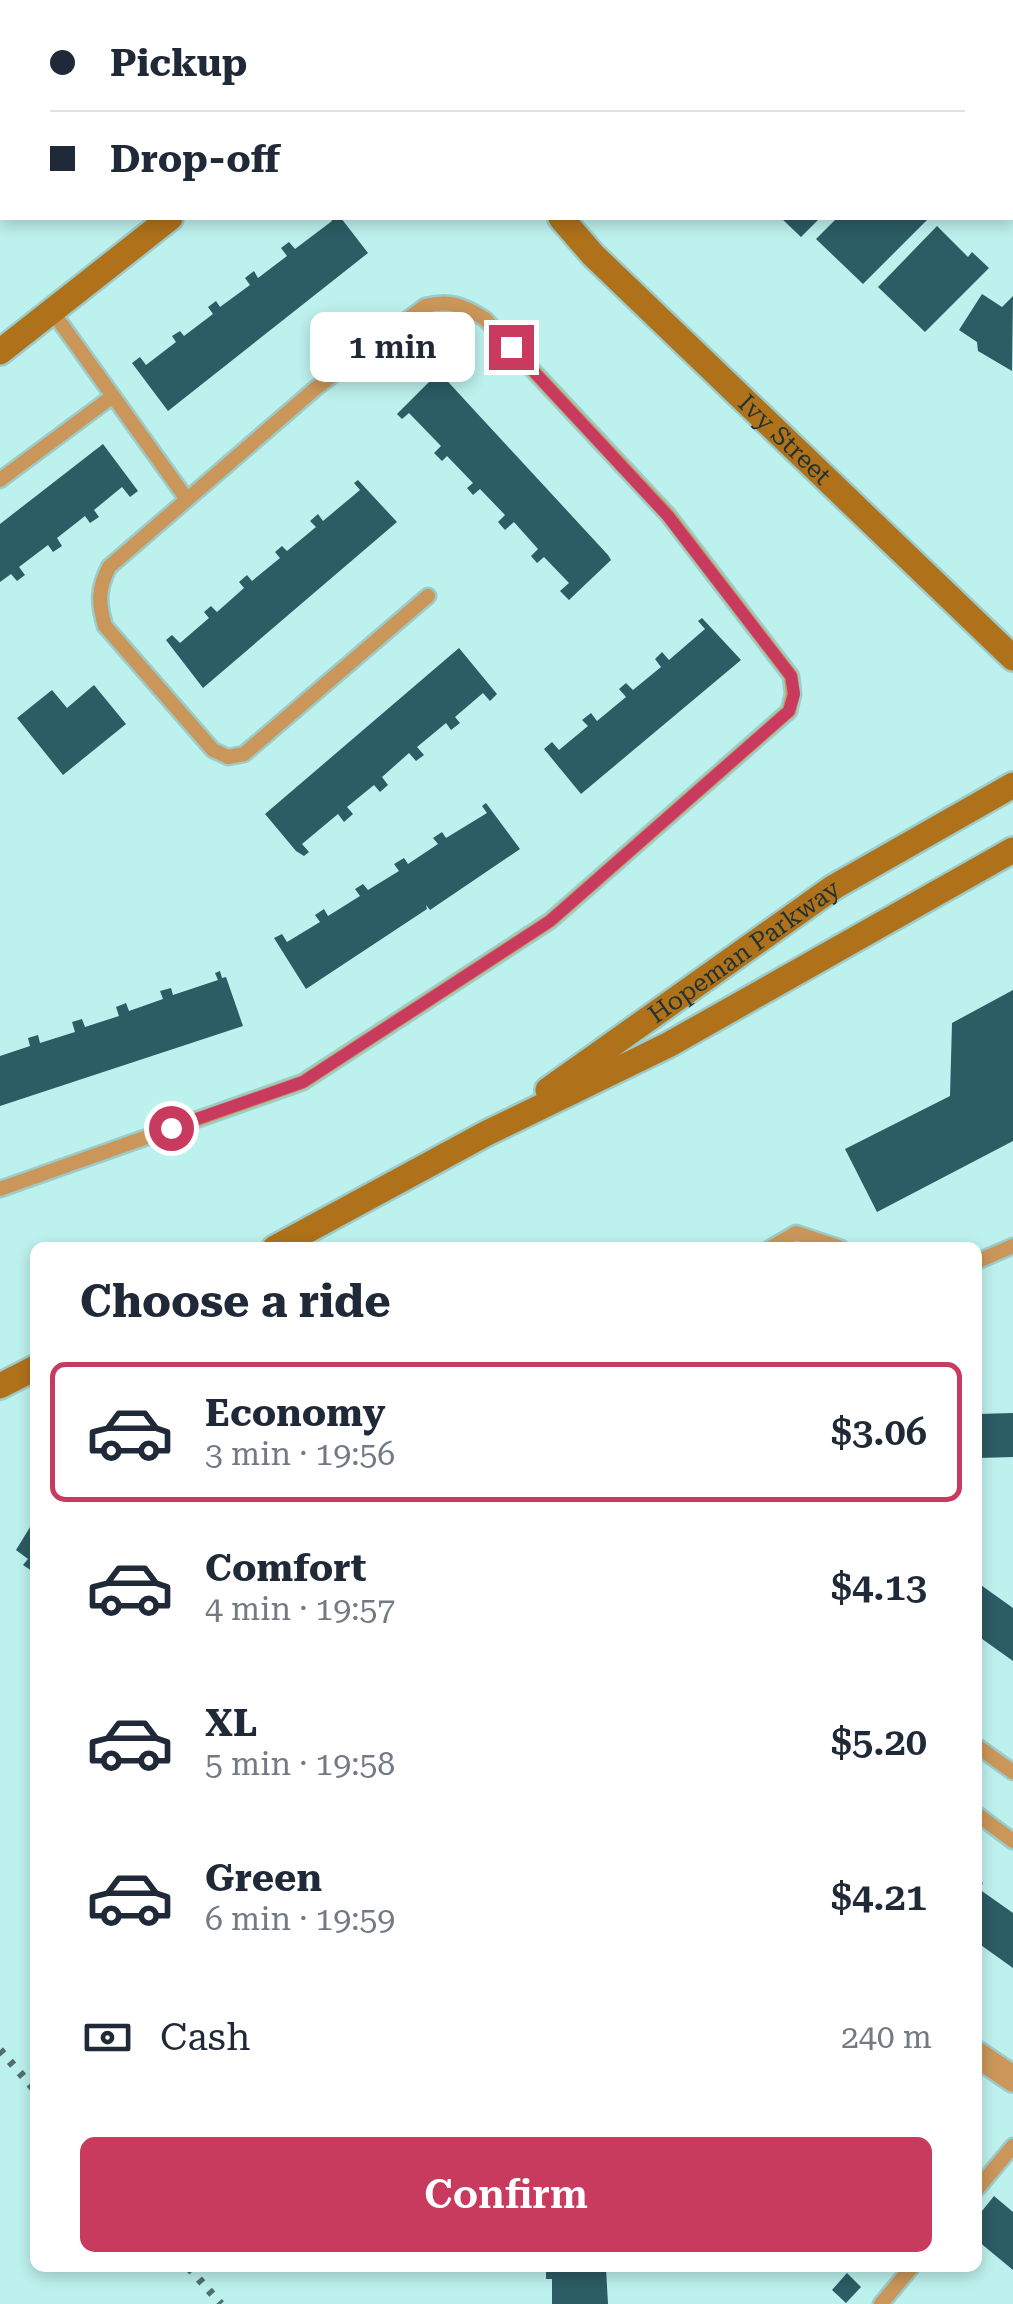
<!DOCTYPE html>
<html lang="en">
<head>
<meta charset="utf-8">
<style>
	:root { --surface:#fff; --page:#f6f6f7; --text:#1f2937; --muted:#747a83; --line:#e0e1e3; --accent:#c93a5f }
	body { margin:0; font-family:"Roboto Serif",serif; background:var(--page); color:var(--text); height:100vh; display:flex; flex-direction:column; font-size:38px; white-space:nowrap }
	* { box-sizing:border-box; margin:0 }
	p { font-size:32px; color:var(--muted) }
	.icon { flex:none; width:55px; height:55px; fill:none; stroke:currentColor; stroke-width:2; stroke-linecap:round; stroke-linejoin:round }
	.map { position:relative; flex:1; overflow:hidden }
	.drawer { position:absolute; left:30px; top:1242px; width:952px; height:1030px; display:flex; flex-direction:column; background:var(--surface); border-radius:15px; box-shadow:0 5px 15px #0003 }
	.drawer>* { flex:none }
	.guide { position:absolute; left:0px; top:0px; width:1015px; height:220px; box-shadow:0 5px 15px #0003; display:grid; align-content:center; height:220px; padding:0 50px; background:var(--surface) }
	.end { position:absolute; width:45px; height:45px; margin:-22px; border:12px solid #c93a5f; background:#fff; box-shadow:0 0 0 5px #fff }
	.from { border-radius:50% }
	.bubble { position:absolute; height:70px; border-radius:15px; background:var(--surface); box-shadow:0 5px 15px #0003; font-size:32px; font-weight:600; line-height:70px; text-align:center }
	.guide b { display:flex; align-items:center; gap:35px; height:95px; font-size:38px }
	.guide b+b { border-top:2px solid var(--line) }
	.guide i { width:25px; height:25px; background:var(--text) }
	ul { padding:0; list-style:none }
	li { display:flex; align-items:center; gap:30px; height:140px; margin:0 20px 15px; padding:0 30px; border:5px solid transparent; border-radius:15px }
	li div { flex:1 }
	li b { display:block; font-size:38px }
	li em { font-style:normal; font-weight:600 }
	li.selected { border-color:var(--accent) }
	li>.icon { width:90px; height:90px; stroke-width:1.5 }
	h2 { padding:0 50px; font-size:45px; line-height:120px }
	.pay { display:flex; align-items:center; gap:25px; height:110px; padding:0 50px; font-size:38px }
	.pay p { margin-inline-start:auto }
	.button { display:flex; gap:20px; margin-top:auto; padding:20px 50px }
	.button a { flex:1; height:115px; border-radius:15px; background:var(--accent); color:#fff; font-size:40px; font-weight:600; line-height:115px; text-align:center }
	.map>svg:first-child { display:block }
	.building { fill:#2c5c64 }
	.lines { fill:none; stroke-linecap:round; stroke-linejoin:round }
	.lane-casing { stroke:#9dcbc8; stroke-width:19 }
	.street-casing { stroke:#9dcbc8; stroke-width:30 }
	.secondary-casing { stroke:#9dcbc8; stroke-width:30 }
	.lane { stroke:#ca9659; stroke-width:14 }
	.street { stroke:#ca9659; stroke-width:25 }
	.secondary { stroke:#af721b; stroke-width:25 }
	.rail { stroke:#51706d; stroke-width:8; stroke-dasharray:5 10; stroke-linecap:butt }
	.route { stroke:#c93a5f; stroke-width:12 }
	.labels { text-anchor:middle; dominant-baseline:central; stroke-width:10; stroke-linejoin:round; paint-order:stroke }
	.street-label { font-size:25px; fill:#1f3432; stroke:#bdf1ed }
</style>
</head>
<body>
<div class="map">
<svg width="1013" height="2304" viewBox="0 0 1013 2304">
	<rect width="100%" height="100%" fill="#bdf1ed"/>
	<path class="building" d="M 330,218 L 341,218 L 368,253 L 168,411 L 132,363 L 140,357 L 146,365 L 176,342 L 172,336 L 180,331 L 184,336 L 213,314 L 208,307 L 216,301 L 220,307 L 250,285 L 245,278 L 254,271 L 258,278 L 287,256 L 281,248 L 289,242 L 295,249 L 332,221 Z
		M 781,218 L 820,218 L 801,237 Z
		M 837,218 L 929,218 L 863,284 L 816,239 Z
		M 937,226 L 968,257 L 972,252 L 989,268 L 925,332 L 878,287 Z
		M 982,294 L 1002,307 L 1013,296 L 1012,371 L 978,351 L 977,342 L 959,330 Z
		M 439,372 L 608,555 L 611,560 L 569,600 L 560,591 L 569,583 L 544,557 L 537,563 L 531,556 L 538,549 L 514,522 L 505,530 L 498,522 L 505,515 L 480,489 L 473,495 L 467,488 L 473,483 L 447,456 L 442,461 L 434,453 L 441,446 L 409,413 L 402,419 L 397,414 Z
		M 103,444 L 138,491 L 130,497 L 122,487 L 94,510 L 99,517 L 90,523 L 85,516 L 57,538 L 62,546 L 53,552 L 48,545 L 19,567 L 25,575 L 17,581 L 11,574 L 0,582 L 0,524 Z
		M 358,480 L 397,522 L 203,688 L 166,640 L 172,635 L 180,643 L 209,618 L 204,612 L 211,606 L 217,612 L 244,588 L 239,582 L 247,575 L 252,581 L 280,558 L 275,552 L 282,546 L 287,551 L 316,527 L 310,521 L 318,514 L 323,521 L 360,490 L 354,483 Z
		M 702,618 L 741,660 L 581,794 L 544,749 L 552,742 L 559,750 L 588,726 L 582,720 L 591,713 L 597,721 L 626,697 L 619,689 L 626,683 L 633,690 L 661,667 L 655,659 L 662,652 L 669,660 L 705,629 L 698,621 Z
		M 459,648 L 497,694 L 490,701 L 483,693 L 455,717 L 460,723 L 451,730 L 446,723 L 417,747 L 424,755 L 416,761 L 409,753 L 382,777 L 388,785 L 380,792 L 374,785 L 347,807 L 353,814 L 344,822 L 338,814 L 302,844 L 309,852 L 304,856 L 296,851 L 265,814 Z
		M 94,685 L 126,724 L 63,775 L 17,718 L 52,690 L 67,708 Z
		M 486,803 L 520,849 L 430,910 L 426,905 L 427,909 L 306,989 L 274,938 L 282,934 L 287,942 L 320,922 L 315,915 L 324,909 L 328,916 L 360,896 L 355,889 L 363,884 L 368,890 L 399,871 L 394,864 L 404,858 L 408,864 L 438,844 L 433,838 L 442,832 L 446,838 L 487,813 L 482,806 Z
		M 220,971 L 222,978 L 226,977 L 243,1026 L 0,1106 L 0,1056 L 30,1046 L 28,1038 L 38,1035 L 40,1043 L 75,1032 L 72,1022 L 82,1019 L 85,1027 L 119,1016 L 116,1007 L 126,1003 L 129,1011 L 163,999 L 160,991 L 171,988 L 173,995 L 218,980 L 215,973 Z
		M 1013,990 L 1013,1141 L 877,1212 L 845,1149 L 950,1096 L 952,1023 Z
		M 1013,1413 L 1013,1457 L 978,1458 L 978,1414 Z
		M 35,1519 L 35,1573 L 23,1565 L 28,1559 L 16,1550 Z
		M 978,1583 L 1013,1608 L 1013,1661 L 978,1636 Z
		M 978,1880 L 983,1883 L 979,1889 L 1013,1913 L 1013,1968 L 978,1943 Z
		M 994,2196 L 1013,2212 L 1013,2270 L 978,2241 L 978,2216 Z
		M 551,2268 L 606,2268 L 608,2304 L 552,2304 L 552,2279 L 546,2279 L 546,2270 Z
		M 847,2273 L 861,2287 L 846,2303 L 832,2290 Z"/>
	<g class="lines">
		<g class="lane-casing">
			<path id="lane" d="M 13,0 L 13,2
				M 0,31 L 2,29
				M 52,311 L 186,498
				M 0,480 L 113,396
				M 0,1189 L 303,1082 L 550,921 L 789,711 L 793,694 L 791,676 L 668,515 L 485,319 C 463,305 450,300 425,306 L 316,388 L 109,567 C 98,589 98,602 105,626 L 213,750 L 228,757 L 244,754 L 428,596
				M 770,1248 L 796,1233 L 841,1248
				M 978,1261 L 1013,1246
				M 978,1747 L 1013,1772
				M 978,1815 L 1013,1841
				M 978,2188 L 1013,2146
				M 881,2304 L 911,2268"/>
		</g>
		<g class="street-casing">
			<path id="street" d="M 828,0 L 831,2
				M 1012,177 L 1013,177
				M 978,2055 L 1013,2079"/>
		</g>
		<g class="secondary-casing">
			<g id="secondary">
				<path d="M 384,0 L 386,2"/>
				<path id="s1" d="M 561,218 L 593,255 L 1013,658"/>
				<path d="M 0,352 L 170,218"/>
				<path id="s2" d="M 548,1090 L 834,887 L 1013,785"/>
				<path d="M 275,1248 L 487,1133 L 668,1045 L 1013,850"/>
				<path d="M 0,1386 L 35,1368"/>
			</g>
		</g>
		<use href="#lane" class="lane"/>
		<use href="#street" class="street"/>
		<use href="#secondary" class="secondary"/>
		<path class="rail" d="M 0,2050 L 35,2090
			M 189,2268 L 221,2304"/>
	</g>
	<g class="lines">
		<path class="route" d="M 171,1128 L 303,1082 L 550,921 L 789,711 L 794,694 L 791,676 L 668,516 L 511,347"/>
	</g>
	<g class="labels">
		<g class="street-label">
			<text stroke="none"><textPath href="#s1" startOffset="315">Ivy Street</textPath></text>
			<text stroke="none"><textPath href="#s2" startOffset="240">Hopeman Parkway</textPath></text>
		</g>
	</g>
</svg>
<i class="end from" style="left:171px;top:1128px"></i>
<i class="end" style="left:511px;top:347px"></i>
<div class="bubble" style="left:310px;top:312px;width:165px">1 min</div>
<div class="guide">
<b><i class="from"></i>Pickup</b>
<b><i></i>Drop-off</b>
</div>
<section class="drawer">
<h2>Choose a ride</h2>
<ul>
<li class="selected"><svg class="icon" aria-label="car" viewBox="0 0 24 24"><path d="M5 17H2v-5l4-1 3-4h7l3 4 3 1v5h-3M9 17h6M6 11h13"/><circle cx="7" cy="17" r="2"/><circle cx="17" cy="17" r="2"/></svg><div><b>Economy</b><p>3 min · 19:56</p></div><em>$3.06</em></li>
<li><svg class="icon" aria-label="car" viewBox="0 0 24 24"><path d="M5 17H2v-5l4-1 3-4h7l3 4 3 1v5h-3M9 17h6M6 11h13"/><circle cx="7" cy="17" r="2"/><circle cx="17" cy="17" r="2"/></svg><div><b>Comfort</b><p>4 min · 19:57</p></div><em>$4.13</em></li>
<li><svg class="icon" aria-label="car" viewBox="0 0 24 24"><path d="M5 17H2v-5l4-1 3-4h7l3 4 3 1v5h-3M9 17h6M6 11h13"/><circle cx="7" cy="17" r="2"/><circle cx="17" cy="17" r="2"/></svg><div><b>XL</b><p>5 min · 19:58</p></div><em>$5.20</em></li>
<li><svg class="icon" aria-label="car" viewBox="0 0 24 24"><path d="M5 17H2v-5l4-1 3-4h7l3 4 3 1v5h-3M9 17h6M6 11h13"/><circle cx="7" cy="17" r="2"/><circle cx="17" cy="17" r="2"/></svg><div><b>Green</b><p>6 min · 19:59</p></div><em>$4.21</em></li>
</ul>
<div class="pay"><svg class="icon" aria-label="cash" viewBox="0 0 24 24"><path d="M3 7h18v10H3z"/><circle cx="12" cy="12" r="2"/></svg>Cash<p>240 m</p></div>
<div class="button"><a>Confirm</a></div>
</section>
</div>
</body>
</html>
